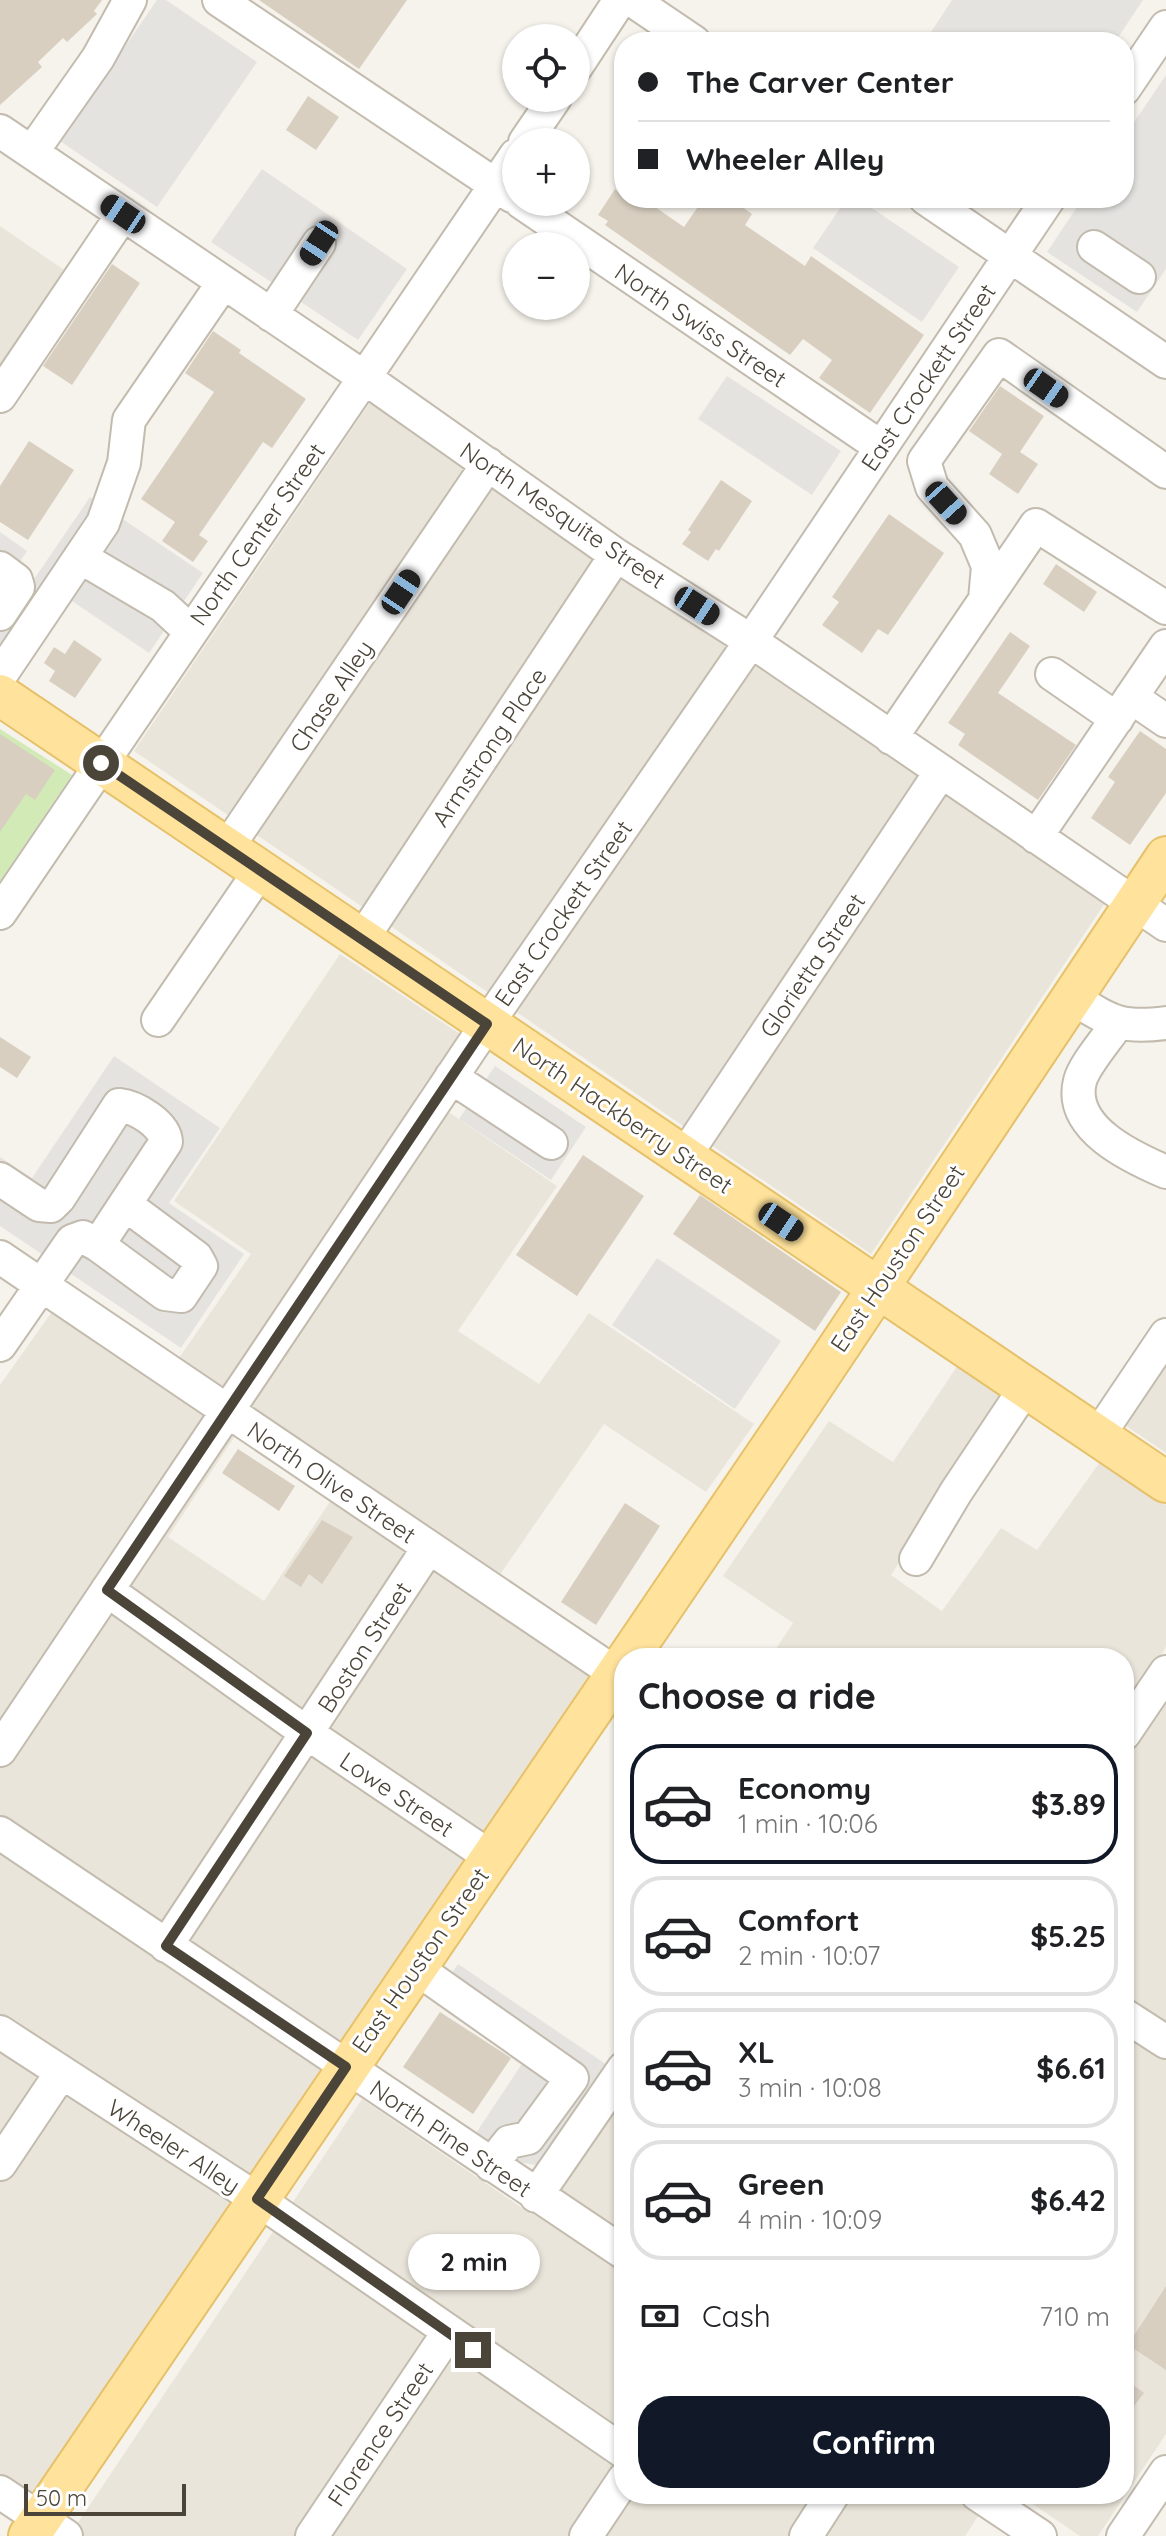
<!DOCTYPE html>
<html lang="en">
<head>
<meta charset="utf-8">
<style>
	:root { --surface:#fff; --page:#f6f6f6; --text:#202124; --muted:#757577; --line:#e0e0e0; --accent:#111827 }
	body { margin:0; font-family:Quicksand,sans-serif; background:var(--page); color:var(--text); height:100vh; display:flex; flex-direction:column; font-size:30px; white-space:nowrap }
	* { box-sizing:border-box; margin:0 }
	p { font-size:26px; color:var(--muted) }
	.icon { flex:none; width:44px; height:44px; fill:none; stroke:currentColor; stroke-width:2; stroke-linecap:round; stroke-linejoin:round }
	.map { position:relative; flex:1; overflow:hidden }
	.side { position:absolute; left:614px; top:1648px; width:520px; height:856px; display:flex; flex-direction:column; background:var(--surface); border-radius:32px; box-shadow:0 2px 6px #0004 }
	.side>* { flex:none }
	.banner { position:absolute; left:614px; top:32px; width:520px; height:176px; border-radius:32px; box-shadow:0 2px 6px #0004; display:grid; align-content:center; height:176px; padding:0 24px; background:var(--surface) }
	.buttons { position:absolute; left:502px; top:24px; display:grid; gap:16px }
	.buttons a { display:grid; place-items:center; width:88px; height:88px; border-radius:50%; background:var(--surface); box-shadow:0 2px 6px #0004; font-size:40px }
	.scale { position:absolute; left:24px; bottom:20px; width:162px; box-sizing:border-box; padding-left:8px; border:4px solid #4b4439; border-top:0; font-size:22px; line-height:28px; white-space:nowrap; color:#4b4439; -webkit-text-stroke:6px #fff; paint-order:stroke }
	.end { position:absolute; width:36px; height:36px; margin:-18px; border:10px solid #4b4439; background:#fff; box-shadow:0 0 0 4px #fff }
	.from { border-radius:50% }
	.bubble { position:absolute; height:56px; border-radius:28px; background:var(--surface); box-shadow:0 2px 6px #0004; font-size:26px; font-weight:800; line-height:56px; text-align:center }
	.car { position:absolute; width:24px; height:48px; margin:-24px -12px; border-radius:10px; box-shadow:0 0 6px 2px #0007; background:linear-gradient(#222 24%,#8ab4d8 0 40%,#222 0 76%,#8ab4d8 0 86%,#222 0) }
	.banner b { display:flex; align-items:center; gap:28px; height:76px; font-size:30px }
	.banner b+b { border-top:2px solid var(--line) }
	.banner i { width:20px; height:20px; background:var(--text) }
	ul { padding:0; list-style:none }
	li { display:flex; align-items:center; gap:24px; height:120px; margin:0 16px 12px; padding:0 8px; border:4px solid var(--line); border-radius:32px }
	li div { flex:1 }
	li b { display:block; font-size:30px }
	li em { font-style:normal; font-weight:800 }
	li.active { border-color:var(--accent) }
	li>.icon { width:72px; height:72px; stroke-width:1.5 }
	h2 { padding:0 24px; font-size:36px; line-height:96px }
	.pay { display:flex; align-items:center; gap:20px; height:88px; padding:0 24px; font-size:30px }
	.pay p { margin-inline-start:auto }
	.button { display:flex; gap:16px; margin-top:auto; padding:16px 24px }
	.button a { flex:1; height:92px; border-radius:32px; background:var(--accent); color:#fff; font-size:32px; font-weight:800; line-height:92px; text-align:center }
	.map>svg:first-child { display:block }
	.residential { fill:#eae5da; fill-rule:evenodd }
	.green { fill:#d2eab5 }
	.parking { fill:#e5e3e0 }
	.building { fill:#d8cfc1 }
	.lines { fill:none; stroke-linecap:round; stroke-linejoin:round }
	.minor-casing { stroke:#c2bbae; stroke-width:36 }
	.major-casing { stroke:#e6c16a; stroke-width:44 }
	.minor { stroke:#fff; stroke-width:32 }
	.major { stroke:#ffe39c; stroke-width:40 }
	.route { stroke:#4b4439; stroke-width:10 }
	.labels { text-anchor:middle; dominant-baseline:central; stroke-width:6; stroke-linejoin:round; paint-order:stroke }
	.street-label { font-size:24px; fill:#4b4439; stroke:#fff }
</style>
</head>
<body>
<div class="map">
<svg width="1166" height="2536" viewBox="0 0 1166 2536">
	<rect width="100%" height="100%" fill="#f6f3ec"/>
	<path class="residential" d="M 0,226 L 70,274 L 0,377 Z
		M 371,401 L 1107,900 L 871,1254 L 134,751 Z
		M 340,954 L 460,1034 L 419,1092 L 557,1186 L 458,1331 L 539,1384 L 589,1313 L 754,1424 L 706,1492 L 604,1424 L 481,1602 L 591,1672 L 35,2496 L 0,2475 L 0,1385 L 51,1313 L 161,1384 L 251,1254 L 174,1201 ZM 235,1436 L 331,1500 L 264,1601 L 168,1537 Z
		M 1166,1345 L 1166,1453 L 1116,1419 Z
		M 958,1365 L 1007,1399 L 891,1575 L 942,1611 L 1001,1528 L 1037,1550 L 1100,1462 L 1166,1505 L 1166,1647 L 1142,1682 L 1166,1699 L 1166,2434 L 1098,2536 L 1080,2536 L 1018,2494 L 1124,2494 L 1124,1658 L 770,1658 L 793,1623 L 723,1576 L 829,1421 L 893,1462 Z
		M 624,2084 L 624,2494 L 993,2494 L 965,2536 L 69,2536 L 362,2099 L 531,2214 Z"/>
	<path class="green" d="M 0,729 L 72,775 L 0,881 Z"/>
	<path class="parking" d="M 157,0 L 166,0 L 257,62 L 157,207 L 60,141 Z
		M 952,0 L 1143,0 L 1115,42 L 940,42 L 929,35 Z
		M 1166,75 L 1166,269 L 1137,312 L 1047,252 L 1083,198 L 1124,198 L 1124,137 Z
		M 262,169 L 407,269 L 358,340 L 211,242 Z
		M 847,198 L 857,198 L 959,267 L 922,322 L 813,248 Z
		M 727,376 L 841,451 L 812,495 L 698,419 Z
		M 90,497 L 203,573 L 149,653 L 72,601 L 23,671 L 0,655 L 0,629 Z
		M 0,532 L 27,551 L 0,592 Z
		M 114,1056 L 220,1128 L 169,1203 L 244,1254 L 181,1348 L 0,1226 L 0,1157 L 32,1178 Z
		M 495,1066 L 586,1127 L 551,1180 L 459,1119 Z
		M 657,1258 L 781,1341 L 735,1409 L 612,1325 Z
		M 458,1964 L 610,2067 L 543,2166 L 511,2161 L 474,2136 L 525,2059 L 435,1998 Z"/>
	<path class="building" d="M 0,0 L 102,0 L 94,11 L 97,14 L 67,42 L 63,38 L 38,62 L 42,67 L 0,105 Z
		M 259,0 L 407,0 L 359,69 Z
		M 308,96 L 339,117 L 316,150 L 286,130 Z
		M 615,189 L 624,198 L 642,198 L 684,227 L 704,198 L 730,198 L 752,214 L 745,225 L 805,266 L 811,256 L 924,335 L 870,413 L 819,378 L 832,360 L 803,339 L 790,355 L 605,225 L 608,221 L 598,215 Z
		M 112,264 L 140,283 L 72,385 L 43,366 Z
		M 213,331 L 241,350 L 239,353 L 306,399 L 272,448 L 263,442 L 199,535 L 208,541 L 193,562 L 162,541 L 175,522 L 141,499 L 214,392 L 185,373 Z
		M 1000,386 L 1044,416 L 1020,452 L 1038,464 L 1018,494 L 989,474 L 1002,454 L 969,431 Z
		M 29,441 L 74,470 L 28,540 L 0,522 L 0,486 Z
		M 721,480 L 752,501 L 719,551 L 716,549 L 708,561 L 682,544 L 691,532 L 688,530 Z
		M 889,514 L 944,553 L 888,635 L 878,629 L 862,653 L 822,625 L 839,602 L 832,597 Z
		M 1056,564 L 1097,592 L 1084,612 L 1043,584 Z
		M 1010,632 L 1030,646 L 998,693 L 1076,745 L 1038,800 L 958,745 L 965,734 L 948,723 Z
		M 74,640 L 102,659 L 75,698 L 49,681 L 55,671 L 44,663 L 54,647 L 65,654 Z
		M 1140,731 L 1166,749 L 1166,793 L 1130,845 L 1091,818 L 1115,782 L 1108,777 Z
		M 0,734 L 55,770 L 35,800 L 26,794 L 0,832 Z
		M 0,1037 L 31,1057 L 17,1078 L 0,1067 Z
		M 583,1155 L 644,1196 L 577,1296 L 516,1255 Z
		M 700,1195 L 841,1292 L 815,1331 L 673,1234 Z
		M 238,1449 L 295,1486 L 279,1511 L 222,1473 Z
		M 625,1503 L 660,1526 L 596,1625 L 561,1602 Z
		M 322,1520 L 353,1537 L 322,1584 L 309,1574 L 301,1587 L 284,1576 Z
		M 440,2012 L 511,2058 L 473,2114 L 403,2067 Z
		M 1166,2286 L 1166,2370 L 1128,2345 Z
		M 1124,2378 L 1144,2393 L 1124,2419 Z"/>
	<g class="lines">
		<g class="minor-casing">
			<path id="minor" d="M 219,0 L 512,196
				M 632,0 L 694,42
				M 576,67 L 620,0
				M 1124,89 L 1166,27
				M 0,131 L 365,378 L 616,555 L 751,641 L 1166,925
				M 525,142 L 555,98
				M 32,152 L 98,58 L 130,0
				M 925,198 L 1166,362
				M 521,202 L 881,447
				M 1094,247 L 1139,277
				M 271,315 L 319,243
				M 0,396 L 123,214
				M 80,557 L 163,606 L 190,631
				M 0,568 L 16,580 L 18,587 L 0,614
				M 987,597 L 1036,525 L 1166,608
				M 1052,674 L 1117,719
				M 0,676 L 103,523 L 124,463 L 129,420 L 223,283
				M 1131,697 L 1166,721
				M 891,738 L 985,600 L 988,566 L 975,535 L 932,487 L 924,461 L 999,355 L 1166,472
				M 1036,837 L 1166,646
				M 227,848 L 488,464
				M 0,913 L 516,155
				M 362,939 L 616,555
				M 1071,997 C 1110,1021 1119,1029 1166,1023
				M 158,1020 L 260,871
				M 1117,1024 C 1107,1039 1084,1065 1080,1081 C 1068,1128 1131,1157 1166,1172
				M 451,1077 L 551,1143
				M 684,1157 L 940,773
				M 0,1179 L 39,1205 L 51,1206 L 59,1198 L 119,1105 C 136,1107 165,1124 166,1142 L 98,1245 L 83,1237 L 72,1241 L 0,1345
				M 98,1245 L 165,1294 L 181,1296 L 201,1266 L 196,1257 L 126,1205
				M 0,1257 L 624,1679
				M 1098,1436 L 1166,1335
				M 916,1559 L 956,1492 L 1026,1387
				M 107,1590 L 307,1733 L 492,1858
				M 1124,1734 L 1166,1672
				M 0,1750 L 487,1024 L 751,641 L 1049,198
				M 0,1833 L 624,2253
				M 166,1946 L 429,1547
				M 416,1968 L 572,2078 L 528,2138 L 509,2142 L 491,2165
				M 1124,2015 L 1166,2042
				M 0,2032 L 257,2199 L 624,2452
				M 0,2164 L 61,2073
				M 536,2196 L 624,2068
				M 0,2492 L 66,2536
				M 977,2494 L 1040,2536
				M 312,2536 L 448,2333
				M 586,2536 L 624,2479
				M 806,2536 L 833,2494
				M 1123,2536 L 1166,2472"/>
		</g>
		<g class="major-casing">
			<path id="major" d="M 0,695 L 1166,1482
				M 628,1658 L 804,1399 L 1166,857
				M 29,2536 L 624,1663"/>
		</g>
		<use href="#minor" class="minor"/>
		<use href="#major" class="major"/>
	</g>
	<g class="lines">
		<path class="route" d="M 101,763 L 487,1024 L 107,1590 L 307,1733 L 166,1946 L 346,2067 L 257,2199 L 473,2350"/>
	</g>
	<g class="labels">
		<g class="street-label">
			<text transform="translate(701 325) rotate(34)">North Swiss Street</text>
			<text transform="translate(928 377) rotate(-56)">East Crockett Street</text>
			<text transform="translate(563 515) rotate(34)">North Mesquite Street</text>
			<text transform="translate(257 534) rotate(-55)">North Center Street</text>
			<text transform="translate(331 696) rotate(-56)">Chase Alley</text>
			<text transform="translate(489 747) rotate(-56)">Armstrong Place</text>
			<text transform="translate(563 913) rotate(-55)">East Crockett Street</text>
			<text transform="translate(812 965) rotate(-56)">Glorietta Street</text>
			<text transform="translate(623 1115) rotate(34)">North Hackberry Street</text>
			<text transform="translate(897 1258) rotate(-56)">East Houston Street</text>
			<text transform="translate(332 1482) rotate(34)">North Olive Street</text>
			<text transform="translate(364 1647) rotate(-57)">Boston Street</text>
			<text transform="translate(397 1794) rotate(34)">Lowe Street</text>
			<text transform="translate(420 1960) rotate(-55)">East Houston Street</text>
			<text transform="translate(451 2138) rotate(34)">North Pine Street</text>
			<text transform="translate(174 2146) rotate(33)">Wheeler Alley</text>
			<text transform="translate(380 2434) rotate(-56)">Florence Street</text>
		</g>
	</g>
</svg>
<div class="buttons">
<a><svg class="icon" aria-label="locate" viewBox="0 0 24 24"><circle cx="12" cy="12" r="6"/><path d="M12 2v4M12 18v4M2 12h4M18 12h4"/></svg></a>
<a>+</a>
<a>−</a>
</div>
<div class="scale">50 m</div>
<i class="end from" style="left:101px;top:763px"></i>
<i class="end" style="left:473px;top:2350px"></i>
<div class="bubble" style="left:408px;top:2234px;width:132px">2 min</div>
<i class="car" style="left:123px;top:214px;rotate:304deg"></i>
<i class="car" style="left:319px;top:243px;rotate:213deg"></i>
<i class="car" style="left:1046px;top:388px;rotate:125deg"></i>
<i class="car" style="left:946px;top:503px;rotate:138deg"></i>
<i class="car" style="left:401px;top:592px;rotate:34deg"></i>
<i class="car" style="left:697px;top:606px;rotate:123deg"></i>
<i class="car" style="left:781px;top:1222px;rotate:124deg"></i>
<div class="banner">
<b><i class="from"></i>The Carver Center</b>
<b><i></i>Wheeler Alley</b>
</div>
<section class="side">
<h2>Choose a ride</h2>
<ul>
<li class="active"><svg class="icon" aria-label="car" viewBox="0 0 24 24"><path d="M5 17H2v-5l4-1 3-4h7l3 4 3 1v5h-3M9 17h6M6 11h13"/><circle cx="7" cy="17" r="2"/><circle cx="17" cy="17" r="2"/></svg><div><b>Economy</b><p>1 min · 10:06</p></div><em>$3.89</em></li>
<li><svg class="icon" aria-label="car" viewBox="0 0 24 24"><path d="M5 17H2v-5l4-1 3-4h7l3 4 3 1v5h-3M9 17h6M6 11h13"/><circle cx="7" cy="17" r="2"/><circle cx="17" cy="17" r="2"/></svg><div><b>Comfort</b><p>2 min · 10:07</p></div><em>$5.25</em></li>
<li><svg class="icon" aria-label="car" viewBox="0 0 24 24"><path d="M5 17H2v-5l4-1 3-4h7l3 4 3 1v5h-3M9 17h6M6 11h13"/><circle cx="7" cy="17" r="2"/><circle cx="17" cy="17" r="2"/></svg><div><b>XL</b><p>3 min · 10:08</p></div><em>$6.61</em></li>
<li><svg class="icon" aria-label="car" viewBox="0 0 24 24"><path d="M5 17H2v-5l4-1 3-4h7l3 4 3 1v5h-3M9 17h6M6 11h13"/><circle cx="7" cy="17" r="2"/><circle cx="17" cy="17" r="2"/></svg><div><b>Green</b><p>4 min · 10:09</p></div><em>$6.42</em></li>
</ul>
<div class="pay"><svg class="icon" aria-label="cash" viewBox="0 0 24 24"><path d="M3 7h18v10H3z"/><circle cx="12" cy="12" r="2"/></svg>Cash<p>710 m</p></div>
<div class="button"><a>Confirm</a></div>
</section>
</div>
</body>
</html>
